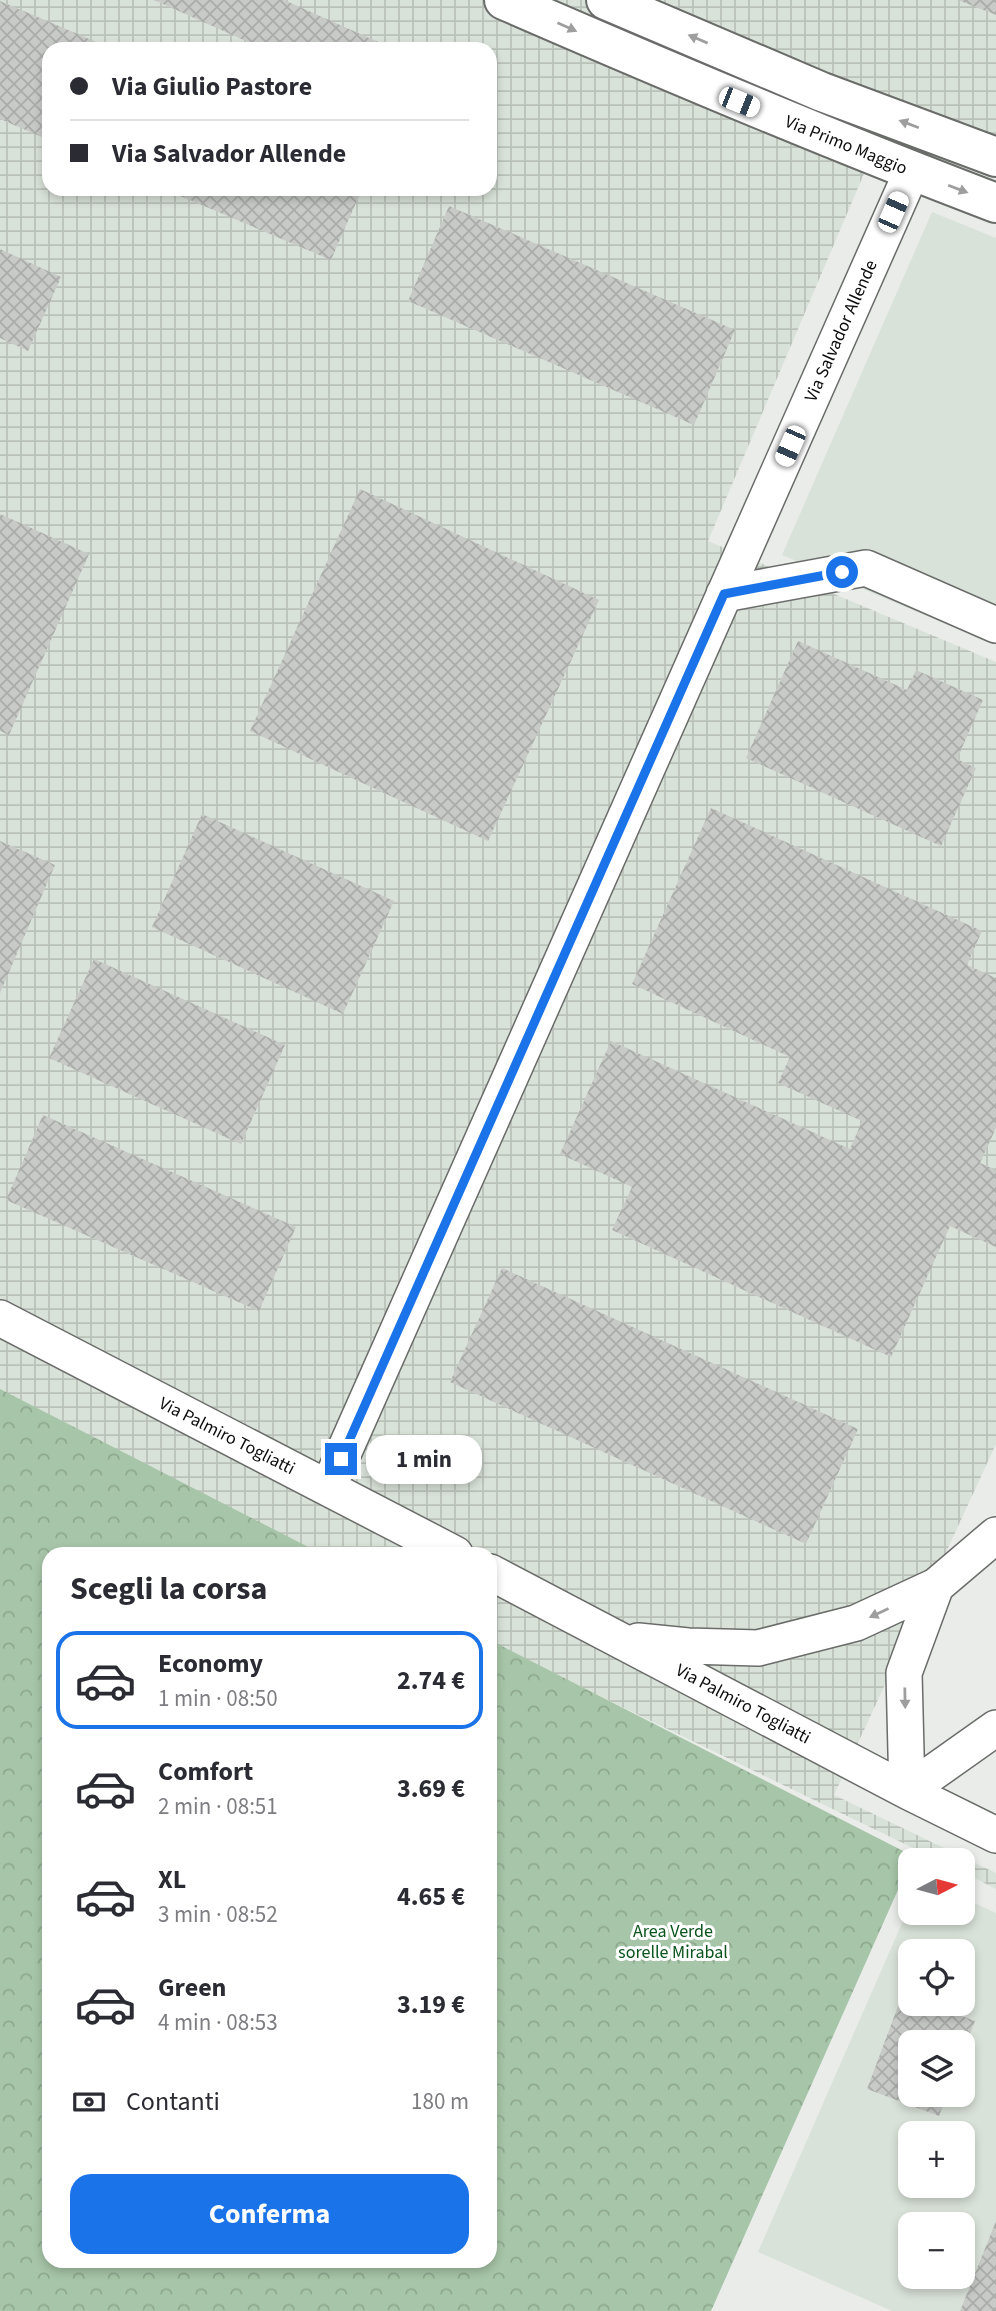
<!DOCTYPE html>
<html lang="it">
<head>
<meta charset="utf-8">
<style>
	:root { --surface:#fff; --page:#f2f2f3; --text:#2b2b33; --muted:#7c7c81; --line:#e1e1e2; --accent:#1a73e8 }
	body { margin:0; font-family:"Source Sans 3",sans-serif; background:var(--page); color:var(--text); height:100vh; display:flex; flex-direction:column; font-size:26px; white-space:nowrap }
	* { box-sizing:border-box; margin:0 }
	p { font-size:23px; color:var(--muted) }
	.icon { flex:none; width:38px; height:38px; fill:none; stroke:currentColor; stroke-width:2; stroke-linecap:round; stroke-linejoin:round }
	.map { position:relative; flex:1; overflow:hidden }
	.panel { position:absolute; left:42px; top:1547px; width:455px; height:721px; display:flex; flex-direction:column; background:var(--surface); border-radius:21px; box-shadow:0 4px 10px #0003 }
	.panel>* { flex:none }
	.hud { position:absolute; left:42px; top:42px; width:455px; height:154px; border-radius:21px; box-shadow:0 4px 10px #0003; display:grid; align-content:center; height:154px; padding:0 28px; background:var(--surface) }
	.needle { width:46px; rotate:84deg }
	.fabs { position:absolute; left:898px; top:1848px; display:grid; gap:14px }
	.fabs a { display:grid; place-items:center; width:77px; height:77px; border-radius:14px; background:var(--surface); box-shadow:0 4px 10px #0003; font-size:35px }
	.end { position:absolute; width:32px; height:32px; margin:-16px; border:9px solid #1a73e8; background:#fff; box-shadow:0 0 0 4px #fff }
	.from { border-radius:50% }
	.bubble { position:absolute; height:49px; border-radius:21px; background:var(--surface); box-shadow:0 4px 10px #0003; font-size:23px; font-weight:700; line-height:49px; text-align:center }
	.car { position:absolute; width:21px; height:42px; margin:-21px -10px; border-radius:9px; box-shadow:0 0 5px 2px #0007; background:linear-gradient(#fff 24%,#345 0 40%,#fff 0 76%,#345 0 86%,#fff 0) }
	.hud b { display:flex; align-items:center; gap:24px; height:66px; font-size:26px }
	.hud b+b { border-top:2px solid var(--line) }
	.hud i { width:18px; height:18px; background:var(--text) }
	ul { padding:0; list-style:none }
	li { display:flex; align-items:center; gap:21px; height:98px; margin:0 14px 10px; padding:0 14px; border:4px solid transparent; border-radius:21px }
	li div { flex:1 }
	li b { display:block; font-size:26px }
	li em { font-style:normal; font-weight:700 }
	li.selected { border-color:var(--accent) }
	li>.icon { width:63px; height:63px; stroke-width:1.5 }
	h2 { padding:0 28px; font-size:32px; line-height:84px }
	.pay { display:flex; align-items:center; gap:18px; height:77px; padding:0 28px; font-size:26px }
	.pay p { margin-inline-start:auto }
	.button { display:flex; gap:14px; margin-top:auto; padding:14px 28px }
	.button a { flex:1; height:80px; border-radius:21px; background:var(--accent); color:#fff; font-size:28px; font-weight:700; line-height:80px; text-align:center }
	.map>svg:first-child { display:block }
	.built { fill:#d9e2d9; fill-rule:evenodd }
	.industrial { fill:url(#industrial-grid); fill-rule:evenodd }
	.park { fill:url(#park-crowns) }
	.building { fill:url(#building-cross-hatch) }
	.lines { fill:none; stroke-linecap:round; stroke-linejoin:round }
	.minor-casing { stroke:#6a6c6a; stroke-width:38 }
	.tertiary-casing { stroke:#6a6c6a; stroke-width:42 }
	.minor { stroke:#fff; stroke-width:35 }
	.tertiary { stroke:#fff; stroke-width:38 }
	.oneway { fill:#9d9e9d }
	.route { stroke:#1a73e8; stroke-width:9 }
	.labels { text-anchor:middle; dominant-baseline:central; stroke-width:6; stroke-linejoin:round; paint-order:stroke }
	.street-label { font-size:18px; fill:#0b0c0b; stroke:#fff }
	.park-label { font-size:18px; fill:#0b541c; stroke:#fff }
</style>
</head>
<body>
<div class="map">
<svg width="996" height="2311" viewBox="0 0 996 2311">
	<defs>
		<pattern id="industrial-grid" width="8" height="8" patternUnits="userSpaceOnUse" patternTransform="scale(1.75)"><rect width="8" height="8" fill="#d9e2d9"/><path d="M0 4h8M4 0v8" fill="none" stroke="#b9c1b9"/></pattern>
		<pattern id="park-crowns" width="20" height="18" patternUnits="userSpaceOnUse" patternTransform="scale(1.75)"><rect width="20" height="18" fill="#a7c5a8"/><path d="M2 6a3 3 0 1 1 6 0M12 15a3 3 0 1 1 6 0" fill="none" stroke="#8ea88f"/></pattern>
		<pattern id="building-cross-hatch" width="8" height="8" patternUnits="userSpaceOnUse" patternTransform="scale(1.75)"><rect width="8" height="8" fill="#c8cac8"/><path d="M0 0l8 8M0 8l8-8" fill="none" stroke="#aaacaa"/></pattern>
	</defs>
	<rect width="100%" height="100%" fill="#e9ece9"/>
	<path class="built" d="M 932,212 L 996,238 L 996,645 L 782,555 Z
		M 963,1898 L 996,1913 L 996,2311 L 892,2311 L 758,2252 L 910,1905 L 910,1913 L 962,1913 ZM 910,1951 L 962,1951 L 962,2004 L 910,2004 ZM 910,2042 L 962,2042 L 962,2095 L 910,2095 ZM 910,2133 L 962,2133 L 962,2186 L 910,2186 ZM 910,2224 L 962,2224 L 962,2277 L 910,2277 Z"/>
	<path class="industrial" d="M 0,0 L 996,0 L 996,145 L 894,103 L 708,541 L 996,662 L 996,1444 L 834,1795 L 996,1873 L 996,1889 L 963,1872 L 962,1860 L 938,1860 L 490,1643 L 490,1554 L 306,1554 L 0,1405 ZM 49,49 L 490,49 L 490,189 L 49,189 Z"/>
	<path class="park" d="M 0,1389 L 322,1554 L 49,1554 L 49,2261 L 490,2261 L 490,1640 L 913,1856 L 711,2311 L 0,2311 Z"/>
	<path class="building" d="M 154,0 L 284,0 L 394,49 L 264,49 Z
		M 958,0 L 996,0 L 996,15 Z
		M 0,1 L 113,49 L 49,49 L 49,140 L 0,119 Z
		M 164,189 L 362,189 L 331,260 Z
		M 449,206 L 735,330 L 694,425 L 408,301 Z
		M 0,249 L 61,277 L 28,351 L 0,338 Z
		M 360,489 L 599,600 L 488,841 L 250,731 Z
		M 0,514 L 89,554 L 9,735 L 0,731 Z
		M 798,641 L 907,690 L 916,670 L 983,700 L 957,759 L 976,768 L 941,846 L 746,758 Z
		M 711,808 L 982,931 L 967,965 L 996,978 L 996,1128 L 980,1163 L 996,1170 L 996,1247 L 950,1226 L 891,1357 L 612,1230 L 632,1187 L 560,1154 L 611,1041 L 850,1149 L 862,1121 L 778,1083 L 790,1057 L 632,984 Z
		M 202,814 L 394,901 L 343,1014 L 152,927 Z
		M 0,841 L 55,865 L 0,993 Z
		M 94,959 L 285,1045 L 241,1144 L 49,1058 Z
		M 43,1115 L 296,1227 L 259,1311 L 6,1200 Z
		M 502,1268 L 858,1429 L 806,1544 L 450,1382 Z
		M 903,1993 L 910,1996 L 910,2004 L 930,2004 L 975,2021 L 963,2053 L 962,2042 L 910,2042 L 910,2095 L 947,2095 L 939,2116 L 867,2089 Z
		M 996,2221 L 996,2311 L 960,2311 Z"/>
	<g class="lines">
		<g class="minor-casing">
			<path id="minor" d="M 724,594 L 866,568 L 996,625
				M 0,1318 L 455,1554
				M 328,1488 L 912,171
				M 490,1572 L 907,1791 L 996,1835
				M 936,1586 L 904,1673 L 907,1791 L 996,1728
				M 638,1641 L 688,1646 L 758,1648 L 856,1623 L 936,1586 L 996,1535"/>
		</g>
		<g class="tertiary-casing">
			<path id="tertiary" d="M 504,0 C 667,71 830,140 996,203
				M 606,0 L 822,92 L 996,157"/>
		</g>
		<use href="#minor" class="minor"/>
		<use href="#tertiary" class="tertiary"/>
	</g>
	<defs><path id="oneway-solid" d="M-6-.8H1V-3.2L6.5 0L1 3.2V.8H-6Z" transform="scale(1.75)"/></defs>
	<g class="oneway">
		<use href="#oneway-solid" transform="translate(567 27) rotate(24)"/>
		<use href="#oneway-solid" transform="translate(698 39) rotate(-157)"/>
		<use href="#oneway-solid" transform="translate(909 124) rotate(-159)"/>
		<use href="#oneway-solid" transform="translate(958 189) rotate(21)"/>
		<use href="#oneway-solid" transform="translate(879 1613) rotate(155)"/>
		<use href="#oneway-solid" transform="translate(905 1698) rotate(89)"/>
	</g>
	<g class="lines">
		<path class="route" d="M 341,1459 L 724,594 L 842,572"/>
	</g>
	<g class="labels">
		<g class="street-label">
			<text transform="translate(846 145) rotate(22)">Via Primo Maggio</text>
			<text transform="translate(841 331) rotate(-66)">Via Salvador Allende</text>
			<text transform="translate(227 1436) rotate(27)">Via Palmiro Togliatti</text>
			<text transform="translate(743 1704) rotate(28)">Via Palmiro Togliatti</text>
		</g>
		<g class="park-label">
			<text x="673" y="1931">Area Verde<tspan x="673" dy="21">sorelle Mirabal</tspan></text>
		</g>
	</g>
</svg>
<div class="fabs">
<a><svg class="needle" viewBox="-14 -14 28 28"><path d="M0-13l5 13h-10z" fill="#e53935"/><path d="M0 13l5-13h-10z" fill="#7c7c81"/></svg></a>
<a><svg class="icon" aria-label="locate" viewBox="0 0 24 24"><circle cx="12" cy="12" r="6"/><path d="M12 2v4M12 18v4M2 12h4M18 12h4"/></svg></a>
<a><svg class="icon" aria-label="layers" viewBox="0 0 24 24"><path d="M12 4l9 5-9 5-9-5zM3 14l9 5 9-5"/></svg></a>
<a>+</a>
<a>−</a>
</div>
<i class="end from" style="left:842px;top:572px"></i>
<i class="end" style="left:341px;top:1459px"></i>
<div class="bubble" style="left:366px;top:1435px;width:116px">1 min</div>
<i class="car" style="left:739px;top:102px;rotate:112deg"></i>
<i class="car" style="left:893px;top:212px;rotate:24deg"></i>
<i class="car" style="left:790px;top:446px;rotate:204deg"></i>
<div class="hud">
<b><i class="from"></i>Via Giulio Pastore</b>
<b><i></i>Via Salvador Allende</b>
</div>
<section class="panel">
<h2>Scegli la corsa</h2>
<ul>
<li class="selected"><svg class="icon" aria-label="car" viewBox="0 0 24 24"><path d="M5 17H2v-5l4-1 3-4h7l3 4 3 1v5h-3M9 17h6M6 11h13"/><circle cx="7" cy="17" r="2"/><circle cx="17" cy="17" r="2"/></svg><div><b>Economy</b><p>1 min · 08:50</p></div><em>2.74 €</em></li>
<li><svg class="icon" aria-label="car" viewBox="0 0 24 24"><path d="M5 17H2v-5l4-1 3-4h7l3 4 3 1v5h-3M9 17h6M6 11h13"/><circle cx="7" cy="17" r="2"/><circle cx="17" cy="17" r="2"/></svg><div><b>Comfort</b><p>2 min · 08:51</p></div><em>3.69 €</em></li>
<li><svg class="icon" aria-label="car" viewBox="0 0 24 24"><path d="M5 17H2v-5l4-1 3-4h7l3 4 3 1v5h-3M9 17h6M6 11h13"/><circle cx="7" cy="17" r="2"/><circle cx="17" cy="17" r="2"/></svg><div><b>XL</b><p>3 min · 08:52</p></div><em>4.65 €</em></li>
<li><svg class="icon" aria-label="car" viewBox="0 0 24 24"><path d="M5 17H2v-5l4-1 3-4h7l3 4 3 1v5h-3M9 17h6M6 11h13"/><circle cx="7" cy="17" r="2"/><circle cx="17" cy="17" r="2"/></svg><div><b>Green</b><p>4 min · 08:53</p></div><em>3.19 €</em></li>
</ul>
<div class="pay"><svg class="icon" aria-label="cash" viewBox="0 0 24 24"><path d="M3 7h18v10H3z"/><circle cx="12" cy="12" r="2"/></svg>Contanti<p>180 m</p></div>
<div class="button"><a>Conferma</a></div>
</section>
</div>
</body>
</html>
